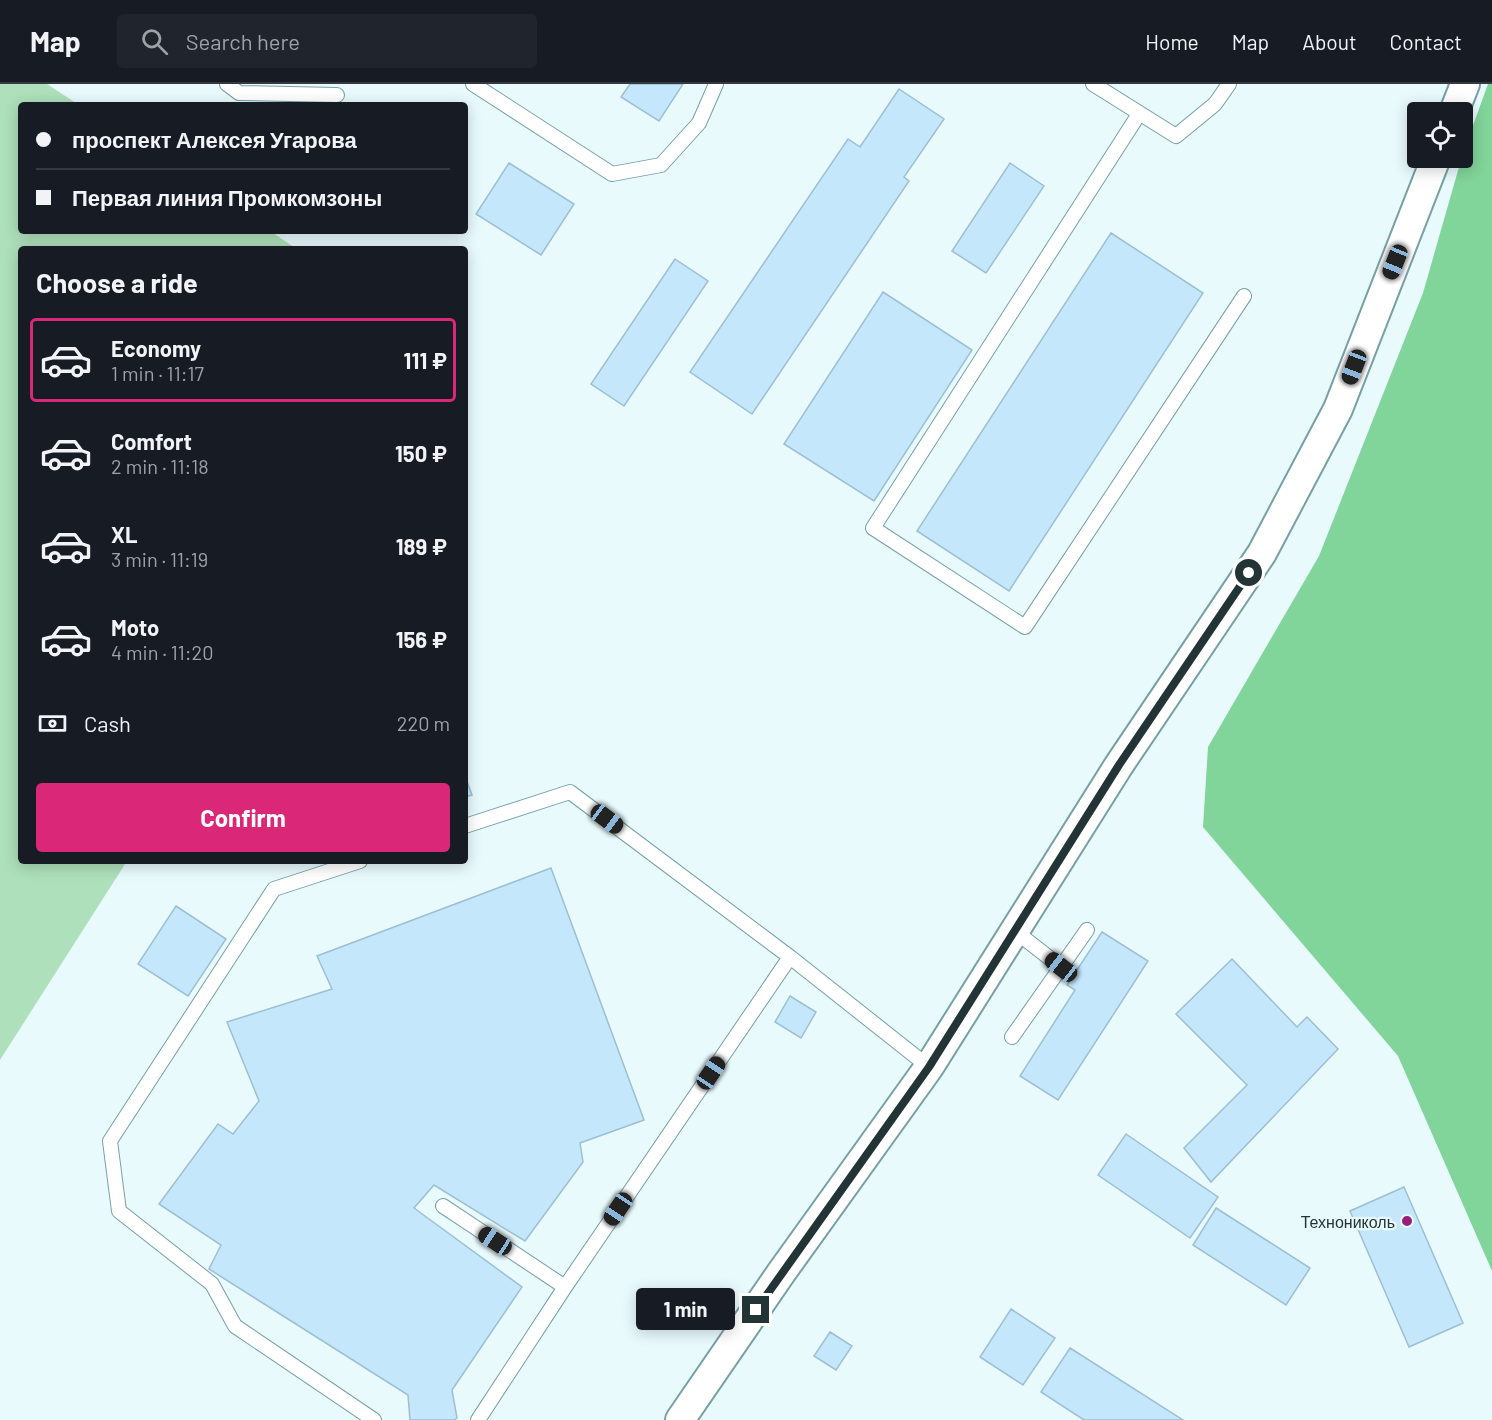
<!DOCTYPE html>
<html lang="en">
<head>
<meta charset="utf-8">
<style>
	:root { --surface:#171b24; --page:#20242c; --text:#f1f3f6; --muted:#9ea1a6; --line:#363941; --accent:#db2777 }
	body { margin:0; font-family:Barlow,sans-serif; background:var(--page); color:var(--text); height:100vh; display:flex; flex-direction:column; font-size:22px; white-space:nowrap }
	* { box-sizing:border-box; margin:0 }
	p { font-size:20px; color:var(--muted) }
	.icon { flex:none; width:33px; height:33px; fill:none; stroke:currentColor; stroke-width:2; stroke-linecap:round; stroke-linejoin:round }
	.map { position:relative; flex:1; overflow:hidden }
	.sheet { position:absolute; left:18px; top:162px; width:450px; height:618px; display:flex; flex-direction:column; background:var(--surface); border-radius:6px; box-shadow:0 3px 15px #0003 }
	.sheet>* { flex:none }
	.guide { position:absolute; left:18px; top:18px; width:450px; height:132px; border-radius:6px; box-shadow:0 3px 15px #0003; display:grid; align-content:center; height:132px; padding:0 18px; background:var(--surface) }
	.controls { position:absolute; left:1407px; top:18px; display:grid; gap:12px }
	.controls a { display:grid; place-items:center; width:66px; height:66px; border-radius:6px; background:var(--surface); box-shadow:0 3px 15px #0003; font-size:30px }
	.end { position:absolute; width:27px; height:27px; margin:-14px; border:8px solid #233437; background:#fff; box-shadow:0 0 0 3px #fff }
	.from { border-radius:50% }
	.bubble { position:absolute; height:42px; border-radius:6px; background:var(--surface); box-shadow:0 3px 15px #0003; font-size:20px; font-weight:700; line-height:42px; text-align:center }
	.car { position:absolute; width:18px; height:36px; margin:-18px -9px; border-radius:8px; box-shadow:0 0 4px 2px #0007; background:linear-gradient(#222 24%,#8ab4d8 0 40%,#222 0 76%,#8ab4d8 0 86%,#222 0) }
	.guide b { display:flex; align-items:center; gap:21px; height:57px; font-size:22px }
	.guide b+b { border-top:2px solid var(--line) }
	.guide i { width:15px; height:15px; background:var(--text) }
	ul { padding:0; list-style:none }
	li { display:flex; align-items:center; gap:18px; height:84px; margin:0 12px 9px; padding:0 6px; border:3px solid transparent; border-radius:6px }
	li div { flex:1 }
	li b { display:block; font-size:22px }
	li em { font-style:normal; font-weight:700 }
	li.current { border-color:var(--accent) }
	li>.icon { width:54px; height:54px; stroke-width:1.5 }
	h2 { padding:0 18px; font-size:27px; line-height:72px }
	.pay { display:flex; align-items:center; gap:15px; height:66px; padding:0 18px; font-size:22px }
	.pay p { margin-inline-start:auto }
	.primary-button { display:flex; gap:12px; margin-top:auto; padding:12px 18px }
	.primary-button a { flex:1; height:69px; border-radius:6px; background:var(--accent); color:#fff; font-size:24px; font-weight:700; line-height:69px; text-align:center }
	header { display:flex; align-items:center; gap:36px; box-sizing:border-box; height:84px; padding:0 30px; background:var(--surface); border-bottom:2px solid var(--line) }
	header strong { font-size:28px }
	nav { display:flex; gap:33px; margin-inline-start:auto; font-size:21px }
	.search { width:420px; height:54px; background:var(--page); display:flex; align-items:center; gap:15px; box-sizing:border-box; padding:0 21px; border-radius:6px; color:var(--muted); font-size:22px }
	.map>svg:first-child { display:block }
	.green { fill:#aee0bb }
	.forest { fill:#81d49a }
	.building { fill:#c4e7fc; stroke:#9cbfd3; stroke-width:1.5 }
	.lines { fill:none; stroke-linecap:round; stroke-linejoin:round }
	.lane-casing { stroke:#75a0a5; stroke-width:16 }
	.street-casing { stroke:#75a0a5; stroke-width:32 }
	.lane { stroke:#fff; stroke-width:14 }
	.street { stroke:#fff; stroke-width:28 }
	.route { stroke:#233437; stroke-width:8 }
	.poi-dot { fill:#99207a; stroke:#e8fafc; stroke-width:2 }
	.labels { text-anchor:middle; dominant-baseline:central; stroke-width:4.5; stroke-linejoin:round; paint-order:stroke }
	.poi-label { font-size:16px; fill:#233437; stroke:#e8fafc; text-anchor:end }
</style>
</head>
<body>
<header>
<strong>Map</strong>
<div class="search"><svg class="icon" aria-label="search" viewBox="0 0 24 24"><circle cx="10" cy="10" r="6"/><path d="M15 15l6 6"/></svg>Search here</div>
<nav><a>Home</a><a>Map</a><a>About</a><a>Contact</a></nav>
</header>
<div class="map">
<svg width="1492" height="1336" viewBox="0 0 1492 1336">
	<rect width="100%" height="100%" fill="#e8fafc"/>
	<path class="green" d="M 0,0 L 47,0 L 79,21 L 21,21 L 21,147 L 270,147 L 297,165 L 21,165 L 21,777 L 127,777 L 0,976 Z"/>
	<path class="forest" d="M 1488,0 L 1492,0 L 1492,1187 L 1398,972 L 1203,743 L 1208,663 L 1319,472 L 1423,209 L 1463,69 Z"/>
	<path class="building" d="M 630,0 L 683,0 L 659,37 L 621,13 Z
		M 899,5 L 944,35 L 904,93 L 909,97 L 752,330 L 690,288 L 848,55 L 860,63 Z
		M 509,79 L 574,120 L 541,171 L 476,130 Z
		M 1010,79 L 1044,102 L 986,189 L 952,167 Z
		M 1111,149 L 1203,209 L 1009,507 L 917,447 Z
		M 675,175 L 708,197 L 624,322 L 591,300 Z
		M 883,208 L 972,266 L 874,417 L 784,360 Z
		M 465,692 L 472,711 L 465,713 Z
		M 551,784 L 644,1036 L 580,1059 L 583,1078 L 525,1157 L 434,1101 L 414,1124 L 522,1203 L 452,1306 L 457,1334 L 454,1336 L 410,1336 L 408,1311 L 209,1185 L 221,1161 L 159,1120 L 218,1040 L 233,1050 L 259,1017 L 227,938 L 332,905 L 317,872 Z
		M 176,822 L 226,855 L 188,912 L 138,880 Z
		M 1102,848 L 1148,877 L 1058,1016 L 1020,992 L 1075,906 L 1067,901 Z
		M 1232,875 L 1297,943 L 1307,933 L 1338,965 L 1211,1098 L 1184,1064 L 1247,1001 L 1176,930 Z
		M 790,912 L 816,928 L 801,954 L 775,938 Z
		M 1126,1050 L 1218,1113 L 1190,1154 L 1098,1091 Z
		M 1404,1103 L 1463,1239 L 1409,1263 L 1350,1127 Z
		M 1216,1124 L 1310,1184 L 1286,1221 L 1193,1161 Z
		M 1011,1225 L 1055,1254 L 1023,1301 L 980,1273 Z
		M 830,1248 L 852,1262 L 836,1286 L 814,1272 Z
		M 1070,1264 L 1183,1336 L 1084,1336 L 1041,1308 Z"/>
	<g class="lines">
		<g class="lane-casing">
			<path id="lane" d="M 227,0 L 239,9 L 337,11
				M 473,0 L 612,90 L 661,81 L 699,39 L 716,0
				M 1093,0 L 1176,52 L 1215,20 L 1229,0
				M 1139,30 L 873,444 L 1025,543 L 1244,212
				M 465,742 L 570,708 L 790,873 L 929,983
				M 360,777 L 274,805 L 110,1057 L 119,1127 L 212,1200 L 235,1242 L 374,1336
				M 1015,847 L 1061,883
				M 1012,953 L 1087,846
				M 443,1122 L 565,1203
				M 478,1336 L 565,1203 L 790,873"/>
		</g>
		<g class="street-casing">
			<path id="street" d="M 1454,28 L 1465,0
				M 680,1336 L 781,1189 L 929,983 L 1119,681 L 1262,469 L 1338,325 L 1436,74"/>
		</g>
		<use href="#lane" class="lane"/>
		<use href="#street" class="street"/>
	</g>
	<g class="lines">
		<path class="route" d="M 756,1226 L 929,983 L 1119,681 L 1249,489"/>
	</g>
	<circle class="poi-dot" cx="1407" cy="1137" r="6"/>
	<g class="labels">
		<g class="poi-label">
			<text x="1395" y="1137">Технониколь</text>
		</g>
	</g>
</svg>
<div class="controls">
<a><svg class="icon" aria-label="locate" viewBox="0 0 24 24"><circle cx="12" cy="12" r="6"/><path d="M12 2v4M12 18v4M2 12h4M18 12h4"/></svg></a>
</div>
<i class="end from" style="left:1249px;top:489px"></i>
<i class="end" style="left:756px;top:1226px"></i>
<div class="bubble" style="left:636px;top:1204px;width:99px">1 min</div>
<i class="car" style="left:1395px;top:178px;rotate:202deg"></i>
<i class="car" style="left:1354px;top:283px;rotate:201deg"></i>
<i class="car" style="left:607px;top:735px;rotate:127deg"></i>
<i class="car" style="left:1061px;top:883px;rotate:308deg"></i>
<i class="car" style="left:711px;top:989px;rotate:34deg"></i>
<i class="car" style="left:618px;top:1125px;rotate:214deg"></i>
<i class="car" style="left:495px;top:1157px;rotate:303deg"></i>
<div class="guide">
<b><i class="from"></i>проспект Алексея Угарова</b>
<b><i></i>Первая линия Промкомзоны</b>
</div>
<section class="sheet">
<h2>Choose a ride</h2>
<ul>
<li class="current"><svg class="icon" aria-label="car" viewBox="0 0 24 24"><path d="M5 17H2v-5l4-1 3-4h7l3 4 3 1v5h-3M9 17h6M6 11h13"/><circle cx="7" cy="17" r="2"/><circle cx="17" cy="17" r="2"/></svg><div><b>Economy</b><p>1 min · 11:17</p></div><em>111 ₽</em></li>
<li><svg class="icon" aria-label="car" viewBox="0 0 24 24"><path d="M5 17H2v-5l4-1 3-4h7l3 4 3 1v5h-3M9 17h6M6 11h13"/><circle cx="7" cy="17" r="2"/><circle cx="17" cy="17" r="2"/></svg><div><b>Comfort</b><p>2 min · 11:18</p></div><em>150 ₽</em></li>
<li><svg class="icon" aria-label="car" viewBox="0 0 24 24"><path d="M5 17H2v-5l4-1 3-4h7l3 4 3 1v5h-3M9 17h6M6 11h13"/><circle cx="7" cy="17" r="2"/><circle cx="17" cy="17" r="2"/></svg><div><b>XL</b><p>3 min · 11:19</p></div><em>189 ₽</em></li>
<li><svg class="icon" aria-label="car" viewBox="0 0 24 24"><path d="M5 17H2v-5l4-1 3-4h7l3 4 3 1v5h-3M9 17h6M6 11h13"/><circle cx="7" cy="17" r="2"/><circle cx="17" cy="17" r="2"/></svg><div><b>Moto</b><p>4 min · 11:20</p></div><em>156 ₽</em></li>
</ul>
<div class="pay"><svg class="icon" aria-label="cash" viewBox="0 0 24 24"><path d="M3 7h18v10H3z"/><circle cx="12" cy="12" r="2"/></svg>Cash<p>220 m</p></div>
<div class="primary-button"><a>Confirm</a></div>
</section>
</div>
</body>
</html>
